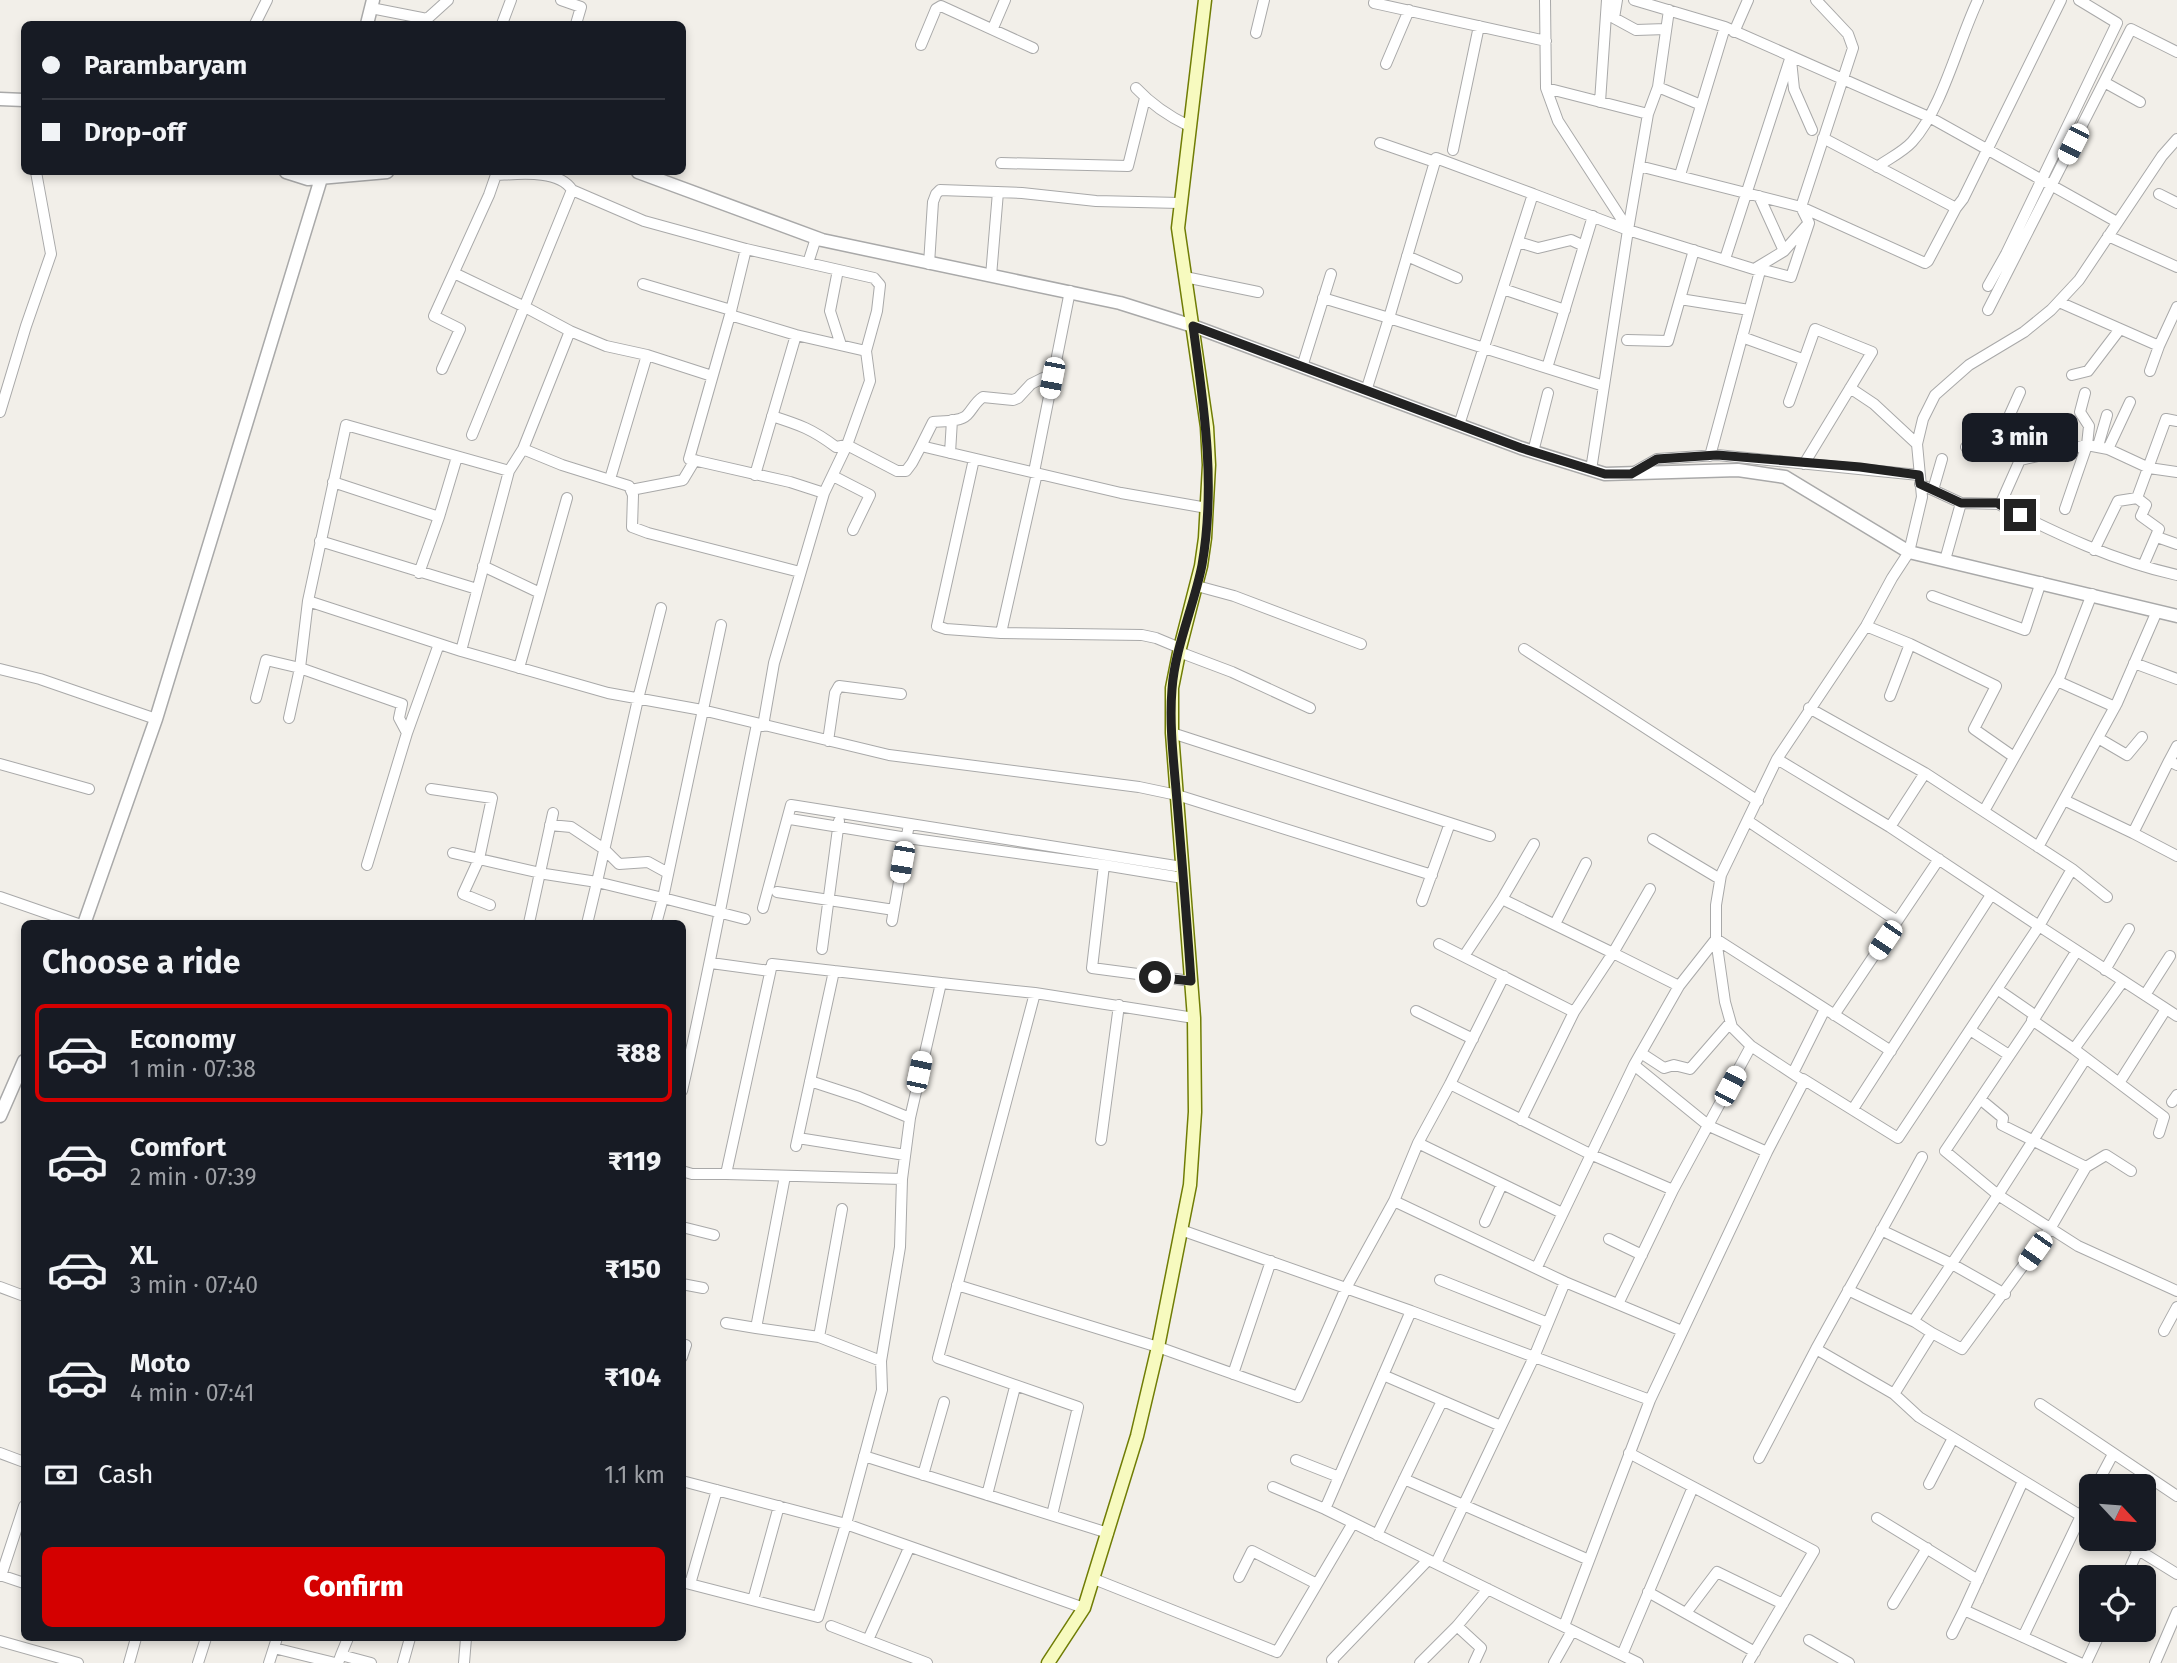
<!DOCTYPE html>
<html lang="en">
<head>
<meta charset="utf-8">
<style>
	:root { --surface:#171b24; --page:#20242c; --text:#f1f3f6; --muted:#9ea1a6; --line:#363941; --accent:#d40000 }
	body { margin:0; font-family:"Fira Sans",sans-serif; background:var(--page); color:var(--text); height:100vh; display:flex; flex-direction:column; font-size:26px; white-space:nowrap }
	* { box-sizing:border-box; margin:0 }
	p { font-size:23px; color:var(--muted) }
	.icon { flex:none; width:38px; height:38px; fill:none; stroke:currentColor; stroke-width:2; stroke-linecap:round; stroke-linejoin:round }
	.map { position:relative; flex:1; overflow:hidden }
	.drawer { position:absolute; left:21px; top:920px; width:665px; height:721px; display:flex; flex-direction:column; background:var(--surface); border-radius:10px; box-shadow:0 4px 10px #0003 }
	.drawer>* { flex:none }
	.hud { position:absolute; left:21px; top:21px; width:665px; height:154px; border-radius:10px; box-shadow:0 4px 10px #0003; display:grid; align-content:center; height:154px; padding:0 21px; background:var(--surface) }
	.needle { width:46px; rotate:116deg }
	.fabs { position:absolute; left:2079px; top:1474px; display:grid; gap:14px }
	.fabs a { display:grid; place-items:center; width:77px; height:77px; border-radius:10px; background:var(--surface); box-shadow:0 4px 10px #0003; font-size:35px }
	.end { position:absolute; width:32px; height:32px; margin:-16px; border:9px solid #222; background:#fff; box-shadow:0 0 0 4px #fff }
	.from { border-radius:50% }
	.bubble { position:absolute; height:49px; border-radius:10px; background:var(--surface); box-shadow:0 4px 10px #0003; font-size:23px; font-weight:800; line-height:49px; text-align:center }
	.car { position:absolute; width:21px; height:42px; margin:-21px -10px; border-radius:9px; box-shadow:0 0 5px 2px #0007; background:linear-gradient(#fff 24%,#345 0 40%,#fff 0 76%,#345 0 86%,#fff 0) }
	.hud b { display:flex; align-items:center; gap:24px; height:66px; font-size:26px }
	.hud b+b { border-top:2px solid var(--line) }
	.hud i { width:18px; height:18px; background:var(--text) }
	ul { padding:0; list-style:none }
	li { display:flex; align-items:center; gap:21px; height:98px; margin:0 14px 10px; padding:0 7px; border:4px solid transparent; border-radius:10px }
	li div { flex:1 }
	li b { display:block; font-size:26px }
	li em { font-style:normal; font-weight:800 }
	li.on { border-color:var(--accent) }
	li>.icon { width:63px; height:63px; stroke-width:1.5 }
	h2 { padding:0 21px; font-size:32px; line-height:84px }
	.pay { display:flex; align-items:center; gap:18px; height:77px; padding:0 21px; font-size:26px }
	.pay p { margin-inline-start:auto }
	.primary-button { display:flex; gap:14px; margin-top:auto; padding:14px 21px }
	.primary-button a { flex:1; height:80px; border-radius:10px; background:var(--accent); color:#fff; font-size:28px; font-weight:800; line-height:80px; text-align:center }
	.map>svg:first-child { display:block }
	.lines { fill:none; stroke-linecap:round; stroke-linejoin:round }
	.minor-casing { stroke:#a9a9a9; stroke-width:12 }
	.tertiary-casing { stroke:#a9a9a9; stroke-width:15 }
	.secondary-casing { stroke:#707d05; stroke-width:15 }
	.minor { stroke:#fff; stroke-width:10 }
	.tertiary { stroke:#fff; stroke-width:12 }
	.secondary { stroke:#f7fabf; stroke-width:12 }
	.route { stroke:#222; stroke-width:9 }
</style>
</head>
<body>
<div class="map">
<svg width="2177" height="1663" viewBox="0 0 2177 1663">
	<rect width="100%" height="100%" fill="#f2efe9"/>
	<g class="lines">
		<g class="minor-casing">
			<path id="minor" d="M 561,0 L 581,7 L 576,24
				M 1375,0 L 1374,3 L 1546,41
				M 1545,0 L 1546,88 L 1558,121 L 1628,229
				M 1617,0 L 1614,18 L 1636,30 L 1666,29
				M 1634,0 L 1725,27 L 1931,118 L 2117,222
				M 371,8 L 427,19 L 448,0
				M 255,24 L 267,0
				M 502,24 L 511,0
				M 993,28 L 1005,0
				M 1734,32 L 1748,0
				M 1256,33 L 1264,0
				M 921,45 L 936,9 L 941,6 L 1033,48
				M 1791,60 L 1794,89 L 1812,130
				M 1386,64 L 1409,10
				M 2104,82 L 2140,102
				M 1658,87 L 1701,105
				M 1136,88 C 1152,105 1168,116 1189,126
				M 1546,88 L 1648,114 L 1628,230
				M 1600,102 L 1607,0
				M 1648,114 L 1658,87 L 1669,10
				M 1823,138 L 1956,208
				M 1380,143 L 1435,162
				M 1453,150 L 1479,26
				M 1001,163 L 1128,166 L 1145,98
				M 1639,166 L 1801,207 L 1925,263 L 1928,261 L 1956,208 L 1963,199 L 2061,0
				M 1877,167 C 1888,159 1903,152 1912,142 C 1942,109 1958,42 1978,0
				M 497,175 C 518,174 559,169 572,190 L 644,221 L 746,249
				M 1680,175 L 1725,27
				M 2159,194 L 2177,203
				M 1759,196 L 1784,251
				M 2108,236 L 2177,267
				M 1518,242 L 1538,248 L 1571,240 L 1584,246
				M 1407,256 L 1457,278
				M 1725,259 L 1791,56
				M 808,263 L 874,278 L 880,285 L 877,311 L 866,351 L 870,381 L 847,445 L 824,493
				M 929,264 L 933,202 L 936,194 L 940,190 L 1022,193 L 1096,201 L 1180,203
				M 1756,268 L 1791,277 L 1809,223 L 1801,207 L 1853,48 L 1848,34 L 1816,0
				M 1756,268 L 1784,251 L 1806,226
				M 838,270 L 830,311 L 841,345
				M 454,273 L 525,307 L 570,331 L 606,346 L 647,355 L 712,376
				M 991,276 L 998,192
				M 1185,277 L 1258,292
				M 643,284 L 731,310
				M 1988,286 L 2006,254 L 2117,23 L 2079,0
				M 1503,289 L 1565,310
				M 1323,298 L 1389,318 L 1436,158 L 1533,194
				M 1680,299 L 1749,310
				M 2059,302 L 2159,346 L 2177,307
				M 1988,310 L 2131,29 L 2177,52
				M 730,315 L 796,335 L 866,351
				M 1742,337 L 1802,359
				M 1627,340 L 1668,341 L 1694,250
				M 1302,367 L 1331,274
				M 1547,368 L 1593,216
				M 442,369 L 460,329 L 434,316 L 489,195 L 497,172
				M 2150,371 L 2159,346
				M 2072,375 L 2088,371 L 2120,329
				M 1850,388 L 1874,404 L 1917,444
				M 1366,391 L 1389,318 L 1604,386
				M 1789,402 L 1815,329 L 1872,352 L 1804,464
				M 0,412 L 26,326 L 51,254 L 36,172
				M 772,416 C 800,425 812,429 836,447 L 847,445 L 897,471 L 906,471 L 912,463 L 921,446 L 1121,493 L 1207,508
				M 1459,425 L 1533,194 L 1628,230
				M 472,435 L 572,190
				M 1997,443 L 2020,392
				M 921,446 L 933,422 C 943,421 960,422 967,415 C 973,409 975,402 983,397 L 1013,400 L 1018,398 L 1031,384 L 1043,378 L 1053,378
				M 2098,446 L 2107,415
				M 1966,447 L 1978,452 L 1992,442 L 2014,448 L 2020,460
				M 523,449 L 562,465 L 629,486 L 633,495 L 632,527 L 648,533 L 800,572
				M 2108,449 L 2130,402
				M 1533,452 L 1548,393
				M 950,453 L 952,420
				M 974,459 L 937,626 L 946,629 L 1001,633 L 1142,635 L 1156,638 L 1180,648
				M 1591,470 L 1628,230 L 1760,271 L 1710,456
				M 1034,472 L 1070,291
				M 1634,472 L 1657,459 L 1717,455 L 1919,475
				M 2177,472 L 2149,468 L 2108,449 L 2087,445 L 2020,460 L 2000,505 C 2057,534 2114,561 2177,575
				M 755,475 L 796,335
				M 833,476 L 870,495 L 853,530
				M 610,479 L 647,355
				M 333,482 L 439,517 L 419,573
				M 1920,484 L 1961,503 L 2001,504
				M 631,490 L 683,480 L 695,460
				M 1933,490 L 1942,459
				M 2137,498 L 2166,419 L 2177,421
				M 2065,509 L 2087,445 L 2089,426 L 2080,412 L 2085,393
				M 439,517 L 457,457
				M 2157,537 L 2177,544
				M 320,541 L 477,589
				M 2094,550 L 2118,501 L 2137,498 L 2146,505 L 2141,516 L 2159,529 L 2143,566
				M 1945,560 L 1961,503
				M 483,566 L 540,593
				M 1197,586 L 1234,596 L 1361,644
				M 1932,596 L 2025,630 L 2041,582
				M 308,601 L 461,651 L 608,693 L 702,710 L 889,755 L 1139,787 L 1177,795 L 1432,875
				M 661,608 L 638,699 L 597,882 L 663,898 L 721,625
				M 1866,626 L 1910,644 L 1996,686 L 1974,729 L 2014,757
				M 1001,633 L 1037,473
				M 1524,649 L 1758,801
				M 461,651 L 509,471 L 523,449 L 570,331
				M 1179,652 L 1232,672 L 1310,708
				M 2134,663 L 2177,679
				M 519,668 L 567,498
				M 0,669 L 40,679 L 156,719
				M 2057,681 L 2115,707
				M 1890,696 L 1910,644
				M 256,698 L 266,660 L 300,668 L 289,718
				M 1809,708 L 1925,773 L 2072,869 L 2039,926 L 2177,1016
				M 763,726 L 774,663 L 824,493 L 790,482 L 689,459 L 730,315 L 746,249 L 808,263 L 816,238
				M 407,733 L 439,644
				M 1172,733 L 1490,836
				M 2098,738 L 2127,755 L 2142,737
				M 828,741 L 835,693 L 839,686 L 901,694
				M 2169,761 L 2177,746
				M 0,764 L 89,789
				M 431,789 L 492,798 L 479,859 L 463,894 L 490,905
				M 2064,800 L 2133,833 L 2169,761 L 2177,765
				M 1984,811 L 2060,676 L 2092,594
				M 790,819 L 907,838 L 1104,865 L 1092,968 L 1191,981
				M 1748,821 L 1897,921
				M 550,825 L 571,827 L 604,849 L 619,864 L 648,862 L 668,873
				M 1890,827 L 1925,773
				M 2133,833 L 2177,856
				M 1653,839 L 1720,879
				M 2038,847 L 2117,703 L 2157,611
				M 453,853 L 545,874 L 597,882 L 587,924
				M 367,865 L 407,733 L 399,718 L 402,704 L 300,668 L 308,601 L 346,425 L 509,471
				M 1104,865 L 1183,878
				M 2072,869 L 2107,897
				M 777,892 L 894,910
				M 0,897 L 78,924
				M 1502,899 L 1613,953 L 1650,889
				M 1422,901 L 1450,823
				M 763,908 L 791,805 L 1182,867
				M 892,921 L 909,824
				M 529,923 L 553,813
				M 656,924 L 663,898 L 745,919
				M 1555,924 L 1586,863
				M 1439,944 L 1574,1012 L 1613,953 L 1679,986 L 1716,939 L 1891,1051
				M 822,949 L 839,821
				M 1464,956 L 1502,899 L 1534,844
				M 711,963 L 770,971
				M 2105,970 L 2129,929
				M 1997,989 L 2036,1016 L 1945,1151 L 1998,1195 L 1914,1320 L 1915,1322 L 1932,1333 L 1894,1394 L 1919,1417 L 2091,1522
				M 1035,993 L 938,1358 L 1078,1407 L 1052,1515
				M 2145,995 L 2170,956
				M 1416,1011 L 1473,1039
				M 1834,1015 L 1939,859
				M 2036,1016 L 2076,952
				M 2032,1020 L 2074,1049 L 2123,981
				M 1970,1030 L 2009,1055
				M 2074,1049 L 2164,1117 L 2159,1133
				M 1641,1053 L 1664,1068 L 1674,1065 L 1690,1069 L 1730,1023
				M 2086,1058 L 1998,1195 L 2078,1246 L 2177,1291
				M 1634,1065 L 1709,1126 L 1767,1152
				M 1793,1073 L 1825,1009
				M 1803,1079 L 1898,1138 L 2039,926 L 1890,827 L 1777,759 L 1866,626 L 1892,578 L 1909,552 L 1922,497 L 1917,444 L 1923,419 L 1935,395 L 1969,365 L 2024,332 L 2051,310 L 2079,280 L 2162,156 L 2177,139
				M 810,1081 L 859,1097 L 910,1118
				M 2119,1083 L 2166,1009
				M 1450,1084 L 1590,1154 L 1673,1190 L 1751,1046
				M 682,1091 C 710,969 732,847 757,724
				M 1980,1099 L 2003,1118 L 2002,1125 L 2086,1167
				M 2172,1102 L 2177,1095
				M 1853,1109 L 1991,895
				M 1521,1120 L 1574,1012
				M 798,1138 L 905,1155
				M 1101,1140 L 1119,1005
				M 1418,1143 L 1562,1213
				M 796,1146 L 834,971 L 941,983
				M 682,1171 L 692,1174 L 726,1174 L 772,964 L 834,971
				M 726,1174 L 902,1179
				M 785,1176 L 756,1328 L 819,1337 L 881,1361 L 882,1390 L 846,1524 L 1084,1608
				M 1394,1201 L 1565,1282 L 1682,1331
				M 1485,1222 L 1502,1184
				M 682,1227 L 714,1235
				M 1181,1230 L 1411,1311 L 1325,1509 L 1638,1663
				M 1881,1230 L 1952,1264 L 2005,1294
				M 1609,1239 L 1642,1255
				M 1537,1267 L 1634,1065 L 1679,986
				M 1440,1280 L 1548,1323
				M 682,1284 L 703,1288
				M 957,1285 L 1158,1347 L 1298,1397 L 1346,1288 L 1394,1201 L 1418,1143 L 1450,1084 L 1504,976
				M 0,1287 L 24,1296
				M 1848,1290 L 1915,1322
				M 1618,1304 L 1673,1190
				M 1411,1311 L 1650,1400 L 1564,1626
				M 726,1323 L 756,1328
				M 2164,1331 L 2177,1307
				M 1932,1333 L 1962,1349 L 2050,1229 L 2086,1167 L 2106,1155 L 2131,1171
				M 819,1337 L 842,1209
				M 682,1344 L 686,1345 L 682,1357
				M 1816,1349 L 1894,1394
				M 881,1361 L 900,1247 L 902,1179 L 910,1118 L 941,983 L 1035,993 L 1194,1018
				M 1233,1374 L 1271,1261
				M 1383,1375 L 1501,1426
				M 1650,1400 L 1767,1152 L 1804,1081 L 1751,1046 L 1732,1027 L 1725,1002 L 1716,939 L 1716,905 L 1721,875 L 1777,759
				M 2040,1404 L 2177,1496
				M 0,1453 L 24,1462
				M 1629,1453 L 1814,1551 L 1748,1663
				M 864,1456 L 1108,1533
				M 1759,1458 L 1816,1349 L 1922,1157
				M 1296,1460 L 1339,1477
				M 923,1475 L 944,1402
				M 1404,1479 L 1589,1560
				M 682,1481 L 846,1524 L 818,1617 L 682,1582
				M 2023,1481 L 1964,1610 L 2080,1663
				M 1929,1484 L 1953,1438
				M 2096,1486 L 2113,1454
				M 1273,1487 L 1325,1509
				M 987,1495 L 1015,1387
				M 1877,1518 L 1978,1580
				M 1377,1535 L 1442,1401
				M 2119,1538 L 2177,1574
				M 1436,1563 L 1534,1357 L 1565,1282
				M 0,1575 L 24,1583
				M 1,1576 L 24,1506
				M 1239,1577 L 1252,1551 L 1317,1584
				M 2126,1577 L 2138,1550
				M 1094,1579 L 1277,1652 L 1353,1523
				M 690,1584 L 717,1490
				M 1648,1592 L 1755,1652
				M 753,1600 L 779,1506
				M 1893,1604 L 1927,1548
				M 1686,1613 L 1717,1572 L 1783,1604
				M 831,1626 L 927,1663
				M 1457,1626 L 1481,1648 L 1474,1663
				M 1952,1634 L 1964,1610
				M 2023,1637 L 2091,1495
				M 868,1640 L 909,1548
				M 1809,1640 L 1849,1663
				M 0,1641 L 78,1663
				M 274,1648 L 335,1663
				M 341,1655 L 348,1638
				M 1622,1655 L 1693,1487
				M 129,1663 L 136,1638
				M 198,1663 L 206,1638
				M 269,1663 L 277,1638
				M 338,1663 L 341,1655 L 371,1663
				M 403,1663 L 410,1638
				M 464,1663 L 466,1638
				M 1333,1663 L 1332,1660 L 1428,1560
				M 1420,1663 L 1457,1626 L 1488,1589
				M 1554,1663 L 1572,1631
				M 2086,1663 L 2102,1629
				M 2155,1663 L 2177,1612"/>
		</g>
		<g class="tertiary-casing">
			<path id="tertiary" d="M 367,24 L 373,0
				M 0,99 L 24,100
				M 286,172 L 308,179 L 387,172
				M 638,172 L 822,240 L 1120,303 L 1193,326 L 1521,448 L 1605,474 L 1738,470 L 1785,477 L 1909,552 L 2177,616
				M 84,924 L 156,719 L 323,172
				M 0,1116 L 24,1061"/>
		</g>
		<g class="secondary-casing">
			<path id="secondary" d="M 1048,1663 L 1084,1608 L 1137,1436 L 1158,1347 L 1190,1185 L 1195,1112 L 1194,1018 L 1172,733 L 1172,688 L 1180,648 L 1201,566 L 1205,538 L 1209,465 L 1207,427 L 1178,228 L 1205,0"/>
		</g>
		<use href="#minor" class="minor"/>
		<use href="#tertiary" class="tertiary"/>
		<use href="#secondary" class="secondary"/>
	</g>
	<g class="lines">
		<path class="route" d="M 1155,977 L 1191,981 C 1187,921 1182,861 1177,801 C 1174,764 1169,726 1172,689 C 1175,647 1194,606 1202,565 C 1216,484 1204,407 1193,326 L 1521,448 L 1605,474 L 1631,474 L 1657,459 L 1717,455 L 1860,467 L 1919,475 L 1920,484 L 1961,503 L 2001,503 L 2000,505 L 2020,515"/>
	</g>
</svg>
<div class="fabs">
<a><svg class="needle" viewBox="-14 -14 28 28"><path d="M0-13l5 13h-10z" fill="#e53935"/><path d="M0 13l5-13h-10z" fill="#9ea1a6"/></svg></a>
<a><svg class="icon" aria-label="locate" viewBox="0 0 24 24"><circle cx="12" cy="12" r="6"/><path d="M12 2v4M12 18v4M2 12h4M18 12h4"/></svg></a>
</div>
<i class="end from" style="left:1155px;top:977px"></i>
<i class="end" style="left:2020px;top:515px"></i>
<div class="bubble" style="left:1962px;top:413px;width:116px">3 min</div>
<i class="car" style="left:2073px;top:144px;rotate:207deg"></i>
<i class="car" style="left:1052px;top:378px;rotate:191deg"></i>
<i class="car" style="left:902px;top:862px;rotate:190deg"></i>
<i class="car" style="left:1885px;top:940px;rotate:214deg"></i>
<i class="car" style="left:919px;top:1072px;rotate:12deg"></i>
<i class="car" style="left:1730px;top:1086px;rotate:28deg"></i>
<i class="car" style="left:2035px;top:1251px;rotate:215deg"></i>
<div class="hud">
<b><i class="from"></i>Parambaryam</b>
<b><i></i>Drop-off</b>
</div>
<section class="drawer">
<h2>Choose a ride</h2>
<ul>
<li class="on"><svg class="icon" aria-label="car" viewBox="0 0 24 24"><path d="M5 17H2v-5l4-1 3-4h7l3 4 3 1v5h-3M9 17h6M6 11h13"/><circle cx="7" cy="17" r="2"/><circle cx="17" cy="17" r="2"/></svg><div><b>Economy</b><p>1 min · 07:38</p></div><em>₹88</em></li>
<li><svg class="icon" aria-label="car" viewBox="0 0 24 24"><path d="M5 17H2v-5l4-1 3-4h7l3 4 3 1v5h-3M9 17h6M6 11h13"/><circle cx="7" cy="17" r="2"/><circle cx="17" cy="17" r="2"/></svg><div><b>Comfort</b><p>2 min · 07:39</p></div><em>₹119</em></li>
<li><svg class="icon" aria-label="car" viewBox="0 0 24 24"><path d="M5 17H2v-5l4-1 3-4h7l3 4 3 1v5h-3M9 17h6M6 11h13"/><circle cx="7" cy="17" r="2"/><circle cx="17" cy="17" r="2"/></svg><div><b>XL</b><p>3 min · 07:40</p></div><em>₹150</em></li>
<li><svg class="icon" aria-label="car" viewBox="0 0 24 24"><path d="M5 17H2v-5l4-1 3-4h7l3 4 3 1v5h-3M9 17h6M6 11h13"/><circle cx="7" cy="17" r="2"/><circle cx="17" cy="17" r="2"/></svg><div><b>Moto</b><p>4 min · 07:41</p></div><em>₹104</em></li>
</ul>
<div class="pay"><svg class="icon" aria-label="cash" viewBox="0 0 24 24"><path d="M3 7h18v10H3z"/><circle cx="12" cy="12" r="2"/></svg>Cash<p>1.1 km</p></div>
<div class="primary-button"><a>Confirm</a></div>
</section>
</div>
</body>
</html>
